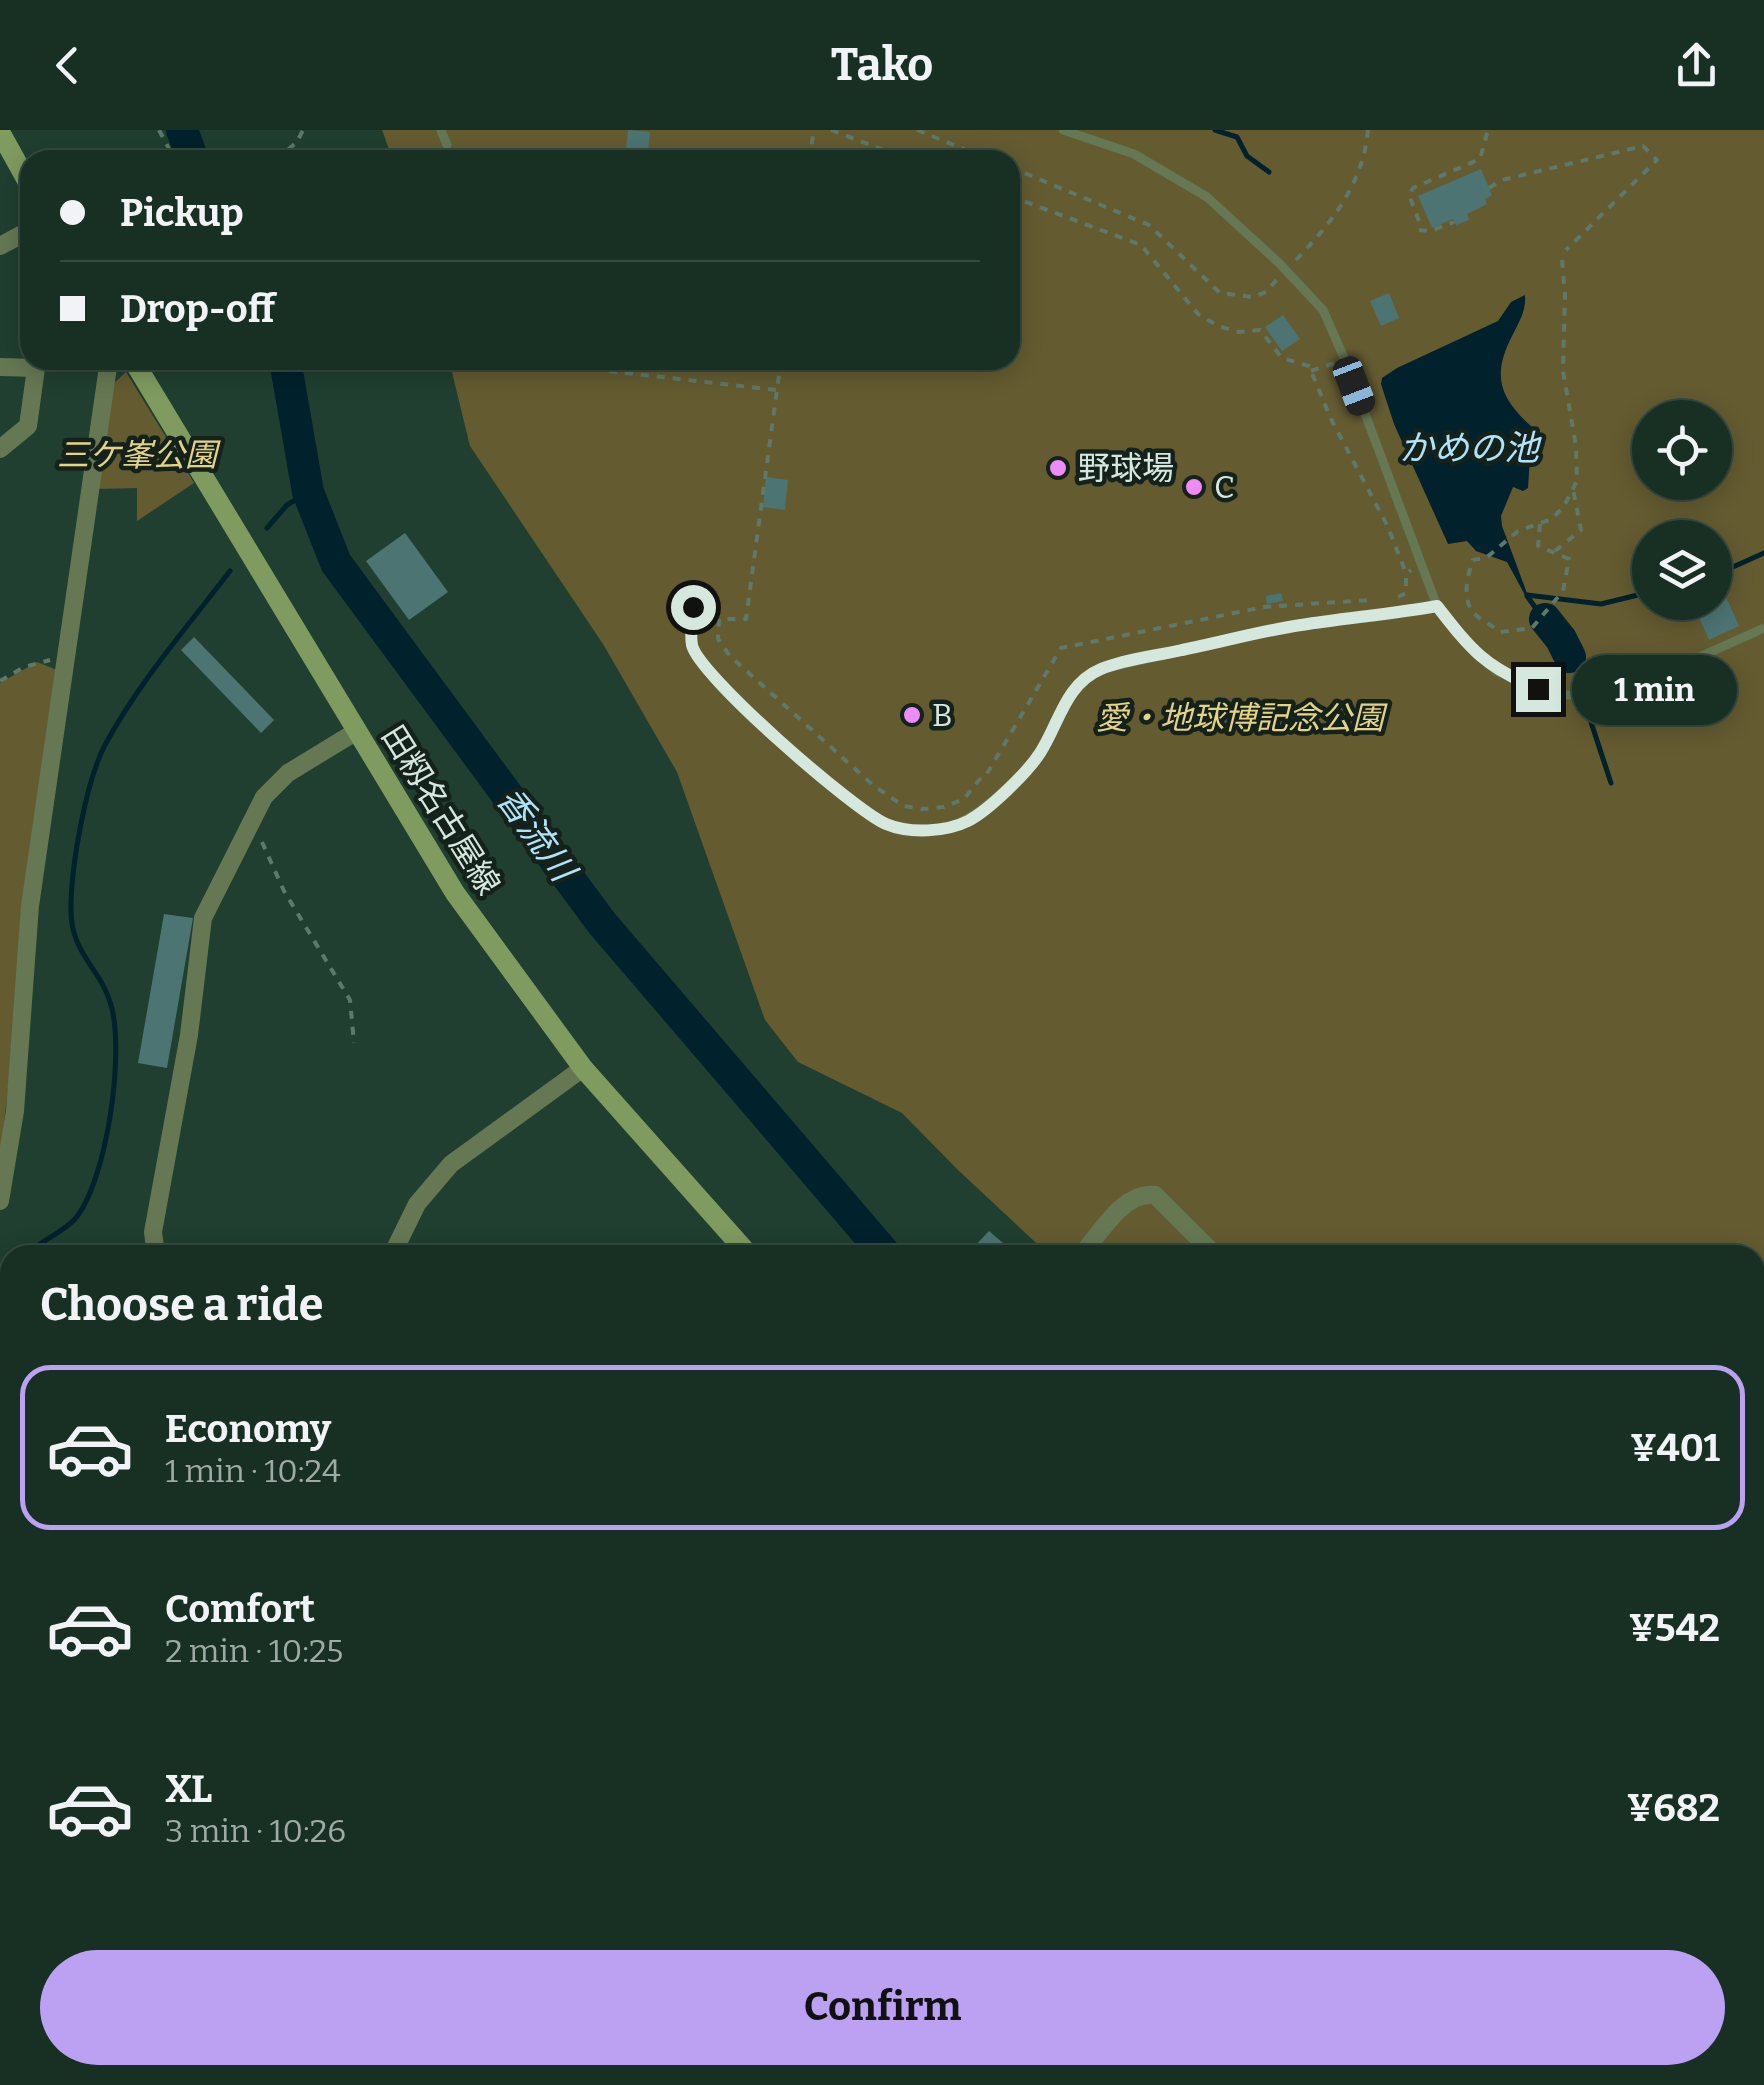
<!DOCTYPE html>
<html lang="en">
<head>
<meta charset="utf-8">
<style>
	:root { --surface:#182f24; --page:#21372c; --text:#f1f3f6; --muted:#9fa9a6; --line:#364a41; --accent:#bca0f2 }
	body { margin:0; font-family:Bitter,"Noto Sans JP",serif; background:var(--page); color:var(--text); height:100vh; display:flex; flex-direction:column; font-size:38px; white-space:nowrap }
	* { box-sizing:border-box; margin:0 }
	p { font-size:32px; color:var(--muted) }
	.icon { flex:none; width:55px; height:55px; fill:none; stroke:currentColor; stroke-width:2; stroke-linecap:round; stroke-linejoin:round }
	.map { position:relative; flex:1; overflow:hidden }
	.panel { position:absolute; left:0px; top:1115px; width:1765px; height:840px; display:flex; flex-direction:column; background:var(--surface); border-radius:30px 30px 0 0; box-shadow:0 5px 25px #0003,0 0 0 2px var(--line) }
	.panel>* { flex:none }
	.banner { position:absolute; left:20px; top:20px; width:1000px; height:220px; border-radius:30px; box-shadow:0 5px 25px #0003,0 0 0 2px var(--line); display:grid; align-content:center; height:220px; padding:0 40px; background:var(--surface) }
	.buttons { position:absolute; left:1632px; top:270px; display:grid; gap:20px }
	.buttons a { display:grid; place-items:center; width:100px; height:100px; border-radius:50%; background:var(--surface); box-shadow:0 5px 25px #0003,0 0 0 2px var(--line); font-size:50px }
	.end { position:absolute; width:45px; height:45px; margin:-22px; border:12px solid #d6e8de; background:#111; box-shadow:0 0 0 5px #111 }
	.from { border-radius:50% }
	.bubble { position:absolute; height:70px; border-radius:35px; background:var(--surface); box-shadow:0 5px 25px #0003,0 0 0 2px var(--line); font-size:32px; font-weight:700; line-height:70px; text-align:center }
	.car { position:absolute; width:30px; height:60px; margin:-30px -15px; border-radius:12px; box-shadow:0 0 8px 2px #0007; background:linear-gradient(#222 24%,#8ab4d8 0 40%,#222 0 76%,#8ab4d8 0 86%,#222 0) }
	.banner b { display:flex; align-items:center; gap:35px; height:95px; font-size:38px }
	.banner b+b { border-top:2px solid var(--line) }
	.banner i { width:25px; height:25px; background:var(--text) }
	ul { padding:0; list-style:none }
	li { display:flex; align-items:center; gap:30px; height:165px; margin:0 20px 15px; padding:0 20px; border:5px solid transparent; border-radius:30px }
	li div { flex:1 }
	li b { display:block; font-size:38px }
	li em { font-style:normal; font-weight:700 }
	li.active { border-color:var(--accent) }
	li>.icon { width:90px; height:90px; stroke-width:1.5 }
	h2 { padding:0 40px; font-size:45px; line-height:120px }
	.primary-button { display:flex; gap:20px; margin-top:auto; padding:20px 40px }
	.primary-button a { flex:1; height:115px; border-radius:60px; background:var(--accent); color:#111; font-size:40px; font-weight:700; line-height:115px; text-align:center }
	header { display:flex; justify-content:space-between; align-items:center; height:130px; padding:0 40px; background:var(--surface); font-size:45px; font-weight:700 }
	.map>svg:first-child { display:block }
	.green { fill:#645b31; fill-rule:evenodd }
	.water { fill:#01212c }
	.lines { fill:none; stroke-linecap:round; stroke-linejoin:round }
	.stream { stroke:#01212c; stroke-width:5 }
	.river { stroke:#01212c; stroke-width:32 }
	.building { fill:#4c7473 }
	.path { stroke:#5e786b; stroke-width:4; stroke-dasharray:8 8; stroke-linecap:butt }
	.lane { stroke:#657853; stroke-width:9 }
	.street { stroke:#657853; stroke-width:18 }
	.secondary { stroke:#7f9b60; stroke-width:20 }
	.route { stroke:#d6e8de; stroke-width:12 }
	.poi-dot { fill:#ed8cf9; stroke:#15221b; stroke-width:4 }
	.labels { text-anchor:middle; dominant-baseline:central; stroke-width:9; stroke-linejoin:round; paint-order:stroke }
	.park-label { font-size:32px; font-style:italic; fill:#e4d384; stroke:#15221b }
	.poi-label { font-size:32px; fill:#d6e8de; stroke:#15221b; text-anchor:start }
	.street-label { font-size:32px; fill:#d6e8de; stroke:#15221b }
	.water-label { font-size:35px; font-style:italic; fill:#b0e3f9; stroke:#15221b }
</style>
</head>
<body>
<header><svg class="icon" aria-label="back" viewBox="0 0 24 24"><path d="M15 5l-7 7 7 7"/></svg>Tako<svg class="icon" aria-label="share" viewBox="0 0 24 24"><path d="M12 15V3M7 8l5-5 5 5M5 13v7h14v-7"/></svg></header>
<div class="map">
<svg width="1764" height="1955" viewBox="0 0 1764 1955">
	<rect width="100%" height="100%" fill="#203f30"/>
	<path class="green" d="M 382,0 L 1764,0 L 1764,1836 L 1755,1828 L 1755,1125 L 1049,1125 L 958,1040 L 902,983 L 798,932 L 765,890 L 677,642 L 603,514 L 470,316 L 449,230 L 1010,230 L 1010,30 L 393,30 ZM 1650,288 L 1715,288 L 1715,352 L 1650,352 ZM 1650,408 L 1715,408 L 1715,472 L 1650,472 Z
		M 126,242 L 194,353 L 137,391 L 137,358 L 97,359 L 113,254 Z
		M 37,532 L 57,540 L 0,1027 L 0,553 Z"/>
	<path class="water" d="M 1525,165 C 1526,181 1520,190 1513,204 C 1492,244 1498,267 1532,297 L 1528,358 L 1523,361 L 1513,357 L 1501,386 L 1502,396 L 1528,466 L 1525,465 L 1507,432 L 1476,421 L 1467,411 L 1448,414 L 1394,294 L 1381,254 L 1382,248 L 1397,238 L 1498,191 L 1511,172 Z"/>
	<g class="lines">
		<path class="stream" d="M 1215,0 L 1237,7 L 1247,26 L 1269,42
			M 267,398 L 287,375 L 308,362
			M 1715,445 L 1764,423
			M 1527,465 L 1601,474 L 1650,462
			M 1527,466 L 1540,484
			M 1589,586 L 1611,653
			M 26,1125 C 40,1111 62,1103 75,1089 C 107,1051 125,922 111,875 C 101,838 70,824 71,778 C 71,736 86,651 105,615 C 139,552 187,497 230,441
			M 0,1143 L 10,1140"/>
		<path class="river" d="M 182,0 L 193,30
			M 285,230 L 308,362 L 336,433 L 601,792 L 886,1125
			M 1545,489 L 1561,509 L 1570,527
			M 1481,1945 L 1488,1955"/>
	</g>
	<path class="building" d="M 628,0 L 650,2 L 647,30 L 625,30 Z
		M 1481,39 L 1492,65 L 1485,69 L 1487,74 L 1467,84 L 1469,90 L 1456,95 L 1453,89 L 1432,98 L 1418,66 Z
		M 1389,163 L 1399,188 L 1381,196 L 1370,171 Z
		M 1283,185 L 1300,209 L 1282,221 L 1265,197 Z
		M 766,347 L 788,350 L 785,380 L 763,377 Z
		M 405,403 L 448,462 L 409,490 L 366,431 Z
		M 1281,463 L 1283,471 L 1267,474 L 1266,466 Z
		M 1726,467 L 1739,496 L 1709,510 L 1698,485 L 1708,481 L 1706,476 Z
		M 194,507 L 274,590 L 261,603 L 181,520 Z
		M 164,784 L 193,788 L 167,938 L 138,933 Z
		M 989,1101 L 1017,1125 L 980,1125 L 973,1118 Z"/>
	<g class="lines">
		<path class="path" d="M 159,0 L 175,30
			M 831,0 L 910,30
			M 917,0 L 991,30
			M 276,30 L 297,12 L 303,0
			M 809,30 L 814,0
			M 1010,37 L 1149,95 L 1220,163 L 1253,167 L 1266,162 L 1279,147
			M 1489,58 L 1502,50 L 1643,16 L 1657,30 L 1566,120
			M 1010,66 L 1141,115 L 1198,184 L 1218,196 L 1239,202 L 1260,200 L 1282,228 L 1309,236 L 1331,289 L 1388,397 L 1406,443
			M 1419,91 L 1409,65 L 1413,58 L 1480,29 L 1488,0
			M 1419,100 L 1430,101 L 1454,92
			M 1296,130 C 1332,92 1363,54 1368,0
			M 781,230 L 746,489 L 719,489 L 718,509 L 730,526 L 874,656 L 904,676 L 922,679 L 944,677 L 964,669 L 979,650 L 985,647 L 1061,518 L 1264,477 L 1369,470
			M 609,241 L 776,260
			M 1311,241 L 1335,233
			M 1540,394 L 1538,416 L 1569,429 L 1563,461 L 1532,498 L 1500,502 C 1493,496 1485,492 1478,487 C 1460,473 1467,447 1473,430 L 1486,428 L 1518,401 L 1552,389 L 1564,376 L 1577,351 L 1576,316 L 1563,241 L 1565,165 L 1562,129
			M 1555,421 L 1581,400 L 1573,359
			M 1398,467 L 1406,463 L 1406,443 L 1411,440
			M 0,551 L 24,537 L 50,530
			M 262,712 L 284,761 L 350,870 L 354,913"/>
		<path class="lane" d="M 441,0 L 447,15
			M 1063,0 L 1134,24 L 1207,67 L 1279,133 L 1323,180 L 1345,230 L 1437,476 L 1468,515 L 1496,541 L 1538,559 L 1566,565 L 1619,563 L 1764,498
			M 693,477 C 692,489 690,504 692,515 C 696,534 761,596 779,610 C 805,631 858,682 886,694 C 939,716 979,686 1014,651 C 1023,642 1033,633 1040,623 C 1062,589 1063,562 1101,539 L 1298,495 L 1437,476"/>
		<path class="street" d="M 0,116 L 30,100
			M 0,237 L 36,238 L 28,296 L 0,319
			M 0,1071 L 15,981 L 30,776 L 109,230
			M 156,1125 L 153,1102 L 189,905 L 203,788 L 264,667 L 288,643 L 357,601
			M 392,1125 L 417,1074 L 451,1034 L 583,938
			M 1081,1125 C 1101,1103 1123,1061 1155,1065 L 1215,1125
			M 0,1162 L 10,1163
			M 0,1646 L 10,1647
			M 1755,1800 L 1764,1808
			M 0,1869 L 10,1886
			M 45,1945 L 51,1955
			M 1306,1955 L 1321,1945"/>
		<path class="secondary" d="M 0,2 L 30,56
			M 133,230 L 455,763 L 583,938 L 749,1125
			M 1405,1945 L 1412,1955"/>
	</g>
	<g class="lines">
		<path class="route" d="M 693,477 C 692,489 690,504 692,515 C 698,545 855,681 886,694 C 910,704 946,702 968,691 C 989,680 1027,643 1040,623 C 1059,594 1065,554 1101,539 C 1125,529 1156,526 1182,520 C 1222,512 1261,501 1301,495 C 1346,488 1392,484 1437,476 C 1472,521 1484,536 1538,559"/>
	</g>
	<g class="poi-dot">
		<circle cx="1058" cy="338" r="10"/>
		<circle cx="1194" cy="357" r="10"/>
		<circle cx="912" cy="585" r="10"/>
	</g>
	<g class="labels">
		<g class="park-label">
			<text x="137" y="325">三ケ峯公園</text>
			<text x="1240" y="588">愛・地球博記念公園</text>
		</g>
		<g class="poi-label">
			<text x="1078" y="338">野球場</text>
			<text x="1214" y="357">C</text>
			<text x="932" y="585">B</text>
		</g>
		<g class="street-label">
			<text transform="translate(441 680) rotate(58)">田籾名古屋線</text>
		</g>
		<g class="water-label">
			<text x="1469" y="318">かめの池</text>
			<text transform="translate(536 704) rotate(54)">香流川</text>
		</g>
	</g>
</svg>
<div class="buttons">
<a><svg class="icon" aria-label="locate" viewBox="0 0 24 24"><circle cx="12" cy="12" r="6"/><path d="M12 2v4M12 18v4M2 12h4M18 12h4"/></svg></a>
<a><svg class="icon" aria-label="layers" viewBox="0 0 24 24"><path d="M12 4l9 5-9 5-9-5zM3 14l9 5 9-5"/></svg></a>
</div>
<i class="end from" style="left:693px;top:477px"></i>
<i class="end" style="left:1538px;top:559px"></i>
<div class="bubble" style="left:1572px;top:525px;width:165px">1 min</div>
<i class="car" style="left:1354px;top:256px;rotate:159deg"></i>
<div class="banner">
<b><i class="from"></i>Pickup</b>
<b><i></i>Drop-off</b>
</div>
<section class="panel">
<h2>Choose a ride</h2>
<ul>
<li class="active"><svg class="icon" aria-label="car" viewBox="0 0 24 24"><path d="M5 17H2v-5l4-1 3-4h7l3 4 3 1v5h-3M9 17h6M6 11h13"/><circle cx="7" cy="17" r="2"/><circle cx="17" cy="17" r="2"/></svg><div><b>Economy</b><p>1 min · 10:24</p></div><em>¥401</em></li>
<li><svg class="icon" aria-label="car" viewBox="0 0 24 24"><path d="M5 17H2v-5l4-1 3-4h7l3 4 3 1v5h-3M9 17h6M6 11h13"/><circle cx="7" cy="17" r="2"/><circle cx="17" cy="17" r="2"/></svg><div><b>Comfort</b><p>2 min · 10:25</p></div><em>¥542</em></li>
<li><svg class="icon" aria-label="car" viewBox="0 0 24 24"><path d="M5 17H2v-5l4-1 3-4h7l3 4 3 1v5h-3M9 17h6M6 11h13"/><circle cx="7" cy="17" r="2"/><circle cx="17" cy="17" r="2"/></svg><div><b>XL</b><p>3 min · 10:26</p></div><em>¥682</em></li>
</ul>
<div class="primary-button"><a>Confirm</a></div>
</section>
</div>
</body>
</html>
